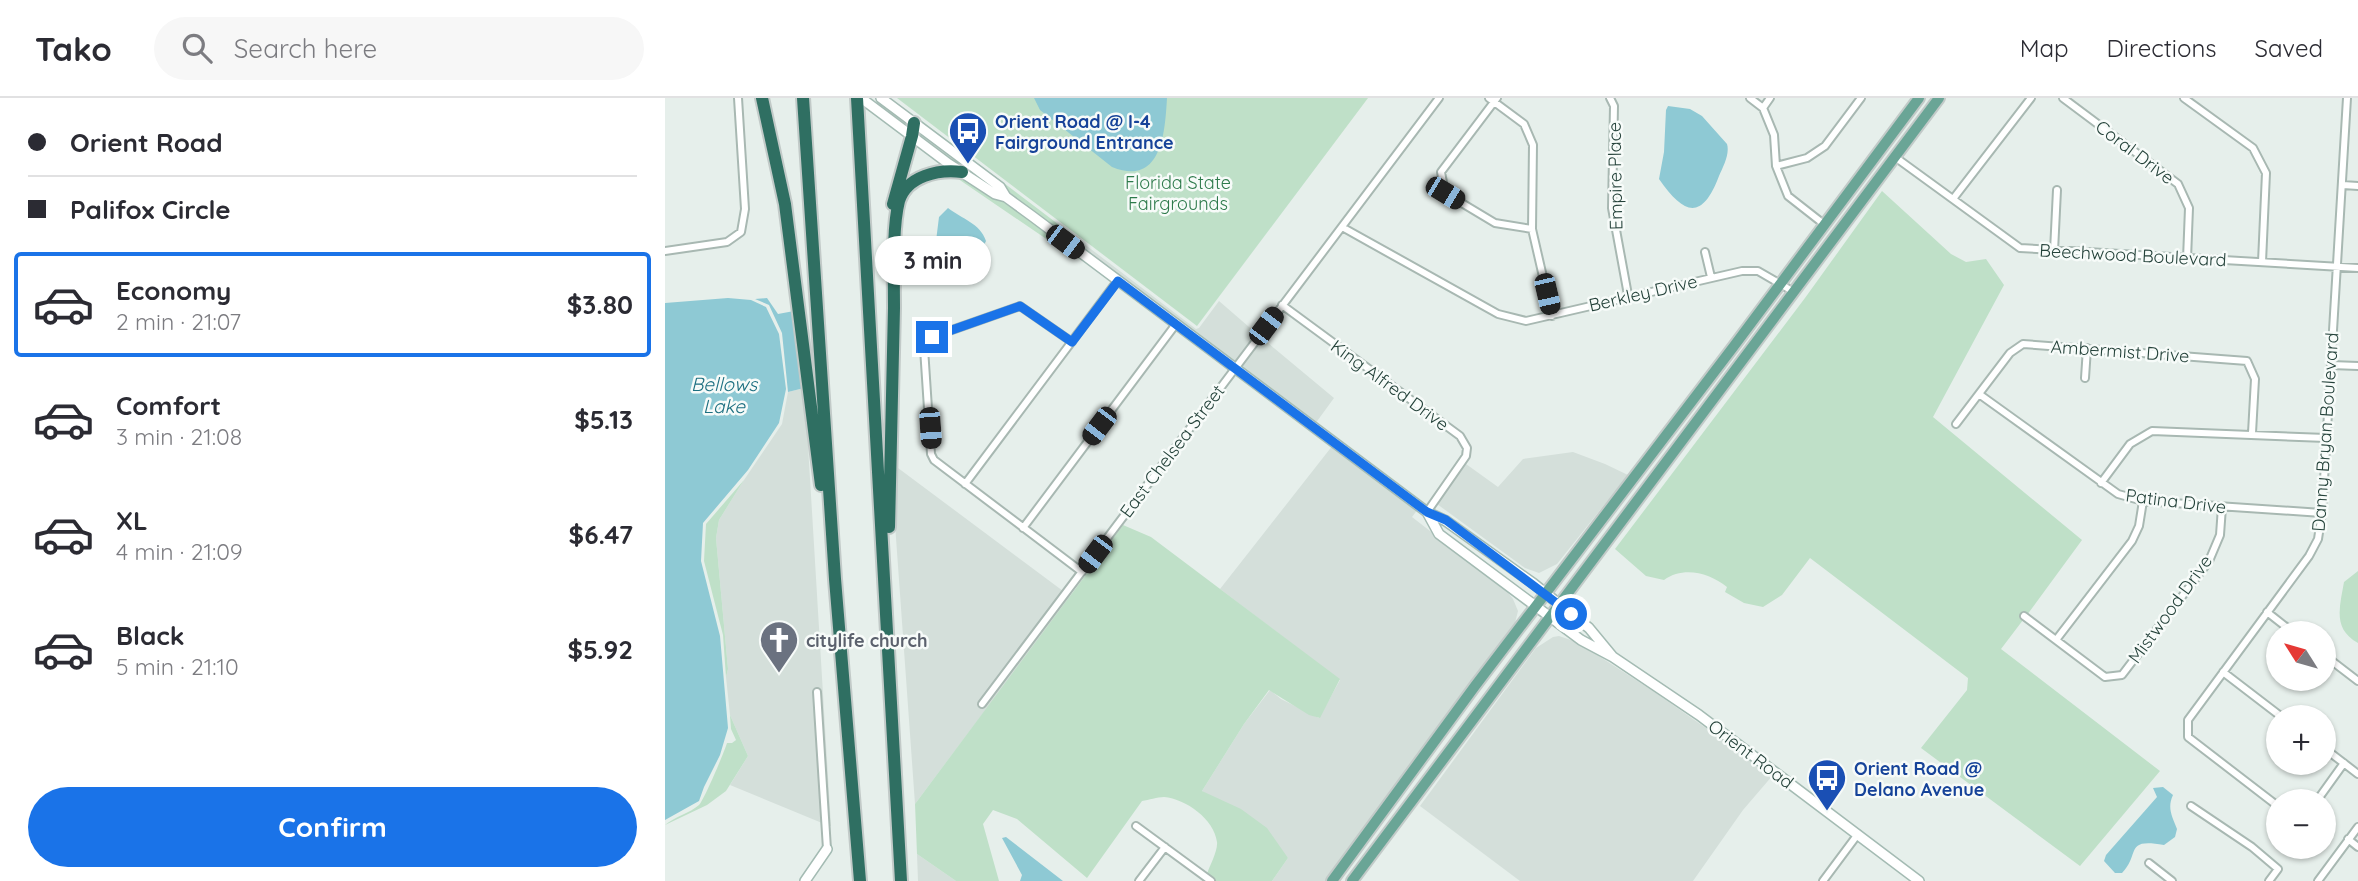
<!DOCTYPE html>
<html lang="en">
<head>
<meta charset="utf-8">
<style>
	:root { --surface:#fff; --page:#f7f7f7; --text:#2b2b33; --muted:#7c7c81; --line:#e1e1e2; --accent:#1a73e8 }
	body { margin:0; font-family:Quicksand,sans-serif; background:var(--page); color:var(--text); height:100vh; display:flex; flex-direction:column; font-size:26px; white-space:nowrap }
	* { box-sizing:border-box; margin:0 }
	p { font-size:23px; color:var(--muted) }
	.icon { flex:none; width:38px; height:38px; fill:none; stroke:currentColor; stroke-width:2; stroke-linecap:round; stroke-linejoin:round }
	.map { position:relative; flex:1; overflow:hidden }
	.details { display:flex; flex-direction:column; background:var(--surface); width:665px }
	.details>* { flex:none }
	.guide { display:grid; align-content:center; height:154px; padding:0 28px; background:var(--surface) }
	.needle { width:46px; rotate:307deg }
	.fabs { position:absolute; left:1601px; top:523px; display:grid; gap:14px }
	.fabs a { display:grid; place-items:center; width:70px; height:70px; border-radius:50%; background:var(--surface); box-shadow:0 2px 5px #0004; font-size:35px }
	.end { position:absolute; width:32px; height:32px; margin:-16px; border:9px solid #1a73e8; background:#fff; box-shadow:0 0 0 4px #fff }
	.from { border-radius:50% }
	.bubble { position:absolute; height:49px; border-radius:24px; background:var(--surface); box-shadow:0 2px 5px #0004; font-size:23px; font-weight:700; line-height:49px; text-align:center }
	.car { position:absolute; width:21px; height:42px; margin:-21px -10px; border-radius:9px; box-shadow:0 0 5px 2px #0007; background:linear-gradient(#222 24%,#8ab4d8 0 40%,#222 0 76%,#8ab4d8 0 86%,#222 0) }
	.guide b { display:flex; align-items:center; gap:24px; height:66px; font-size:26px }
	.guide b+b { border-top:2px solid var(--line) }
	.guide i { width:18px; height:18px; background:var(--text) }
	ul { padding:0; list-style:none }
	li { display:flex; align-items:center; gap:21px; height:105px; margin:0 14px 10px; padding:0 14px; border:4px solid transparent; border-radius:7px }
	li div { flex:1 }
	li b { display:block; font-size:26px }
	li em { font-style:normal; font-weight:700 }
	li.current { border-color:var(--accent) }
	li>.icon { width:63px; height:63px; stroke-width:1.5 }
	.cta { display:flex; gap:14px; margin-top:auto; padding:14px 28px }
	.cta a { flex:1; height:80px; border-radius:42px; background:var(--accent); color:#fff; font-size:28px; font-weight:700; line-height:80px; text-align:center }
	header { display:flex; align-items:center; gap:42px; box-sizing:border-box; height:98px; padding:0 35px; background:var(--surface); border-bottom:2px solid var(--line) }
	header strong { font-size:33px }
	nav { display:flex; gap:38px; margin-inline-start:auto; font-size:24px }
	.search { width:490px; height:63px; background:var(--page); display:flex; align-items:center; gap:18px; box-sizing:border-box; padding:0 24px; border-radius:38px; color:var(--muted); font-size:26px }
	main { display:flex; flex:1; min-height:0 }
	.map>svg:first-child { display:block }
	.built { fill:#d4dfda }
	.green { fill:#bfe0c8 }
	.water { fill:#8ec9d4 }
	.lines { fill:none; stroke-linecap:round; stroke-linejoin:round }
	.street-casing { stroke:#a8b8b2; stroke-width:10 }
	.secondary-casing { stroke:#a4bbb3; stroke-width:12 }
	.primary-casing { stroke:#c2cac8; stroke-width:14 }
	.highway-casing { stroke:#c2cac8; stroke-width:16 }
	.street { stroke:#fff; stroke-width:6 }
	.secondary { stroke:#fff; stroke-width:9 }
	.primary { stroke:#6aa596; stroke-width:10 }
	.highway { stroke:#2f6f62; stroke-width:12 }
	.route { stroke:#1a73e8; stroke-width:9 }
	.labels { text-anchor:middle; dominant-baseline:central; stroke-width:5; stroke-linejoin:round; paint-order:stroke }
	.transit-label { font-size:18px; font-weight:bold; fill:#164399; stroke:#f7fbf9; text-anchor:start }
	.street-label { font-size:18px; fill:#24423a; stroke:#f7fbf9 }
	.park-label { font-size:18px; fill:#2d7a4b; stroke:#f7fbf9 }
	.worship-label { font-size:18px; font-weight:bold; fill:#5b616d; stroke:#f7fbf9; text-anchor:start }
	.water-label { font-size:19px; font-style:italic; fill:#1c6f80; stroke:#f7fbf9 }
</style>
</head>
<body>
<header>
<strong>Tako</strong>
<div class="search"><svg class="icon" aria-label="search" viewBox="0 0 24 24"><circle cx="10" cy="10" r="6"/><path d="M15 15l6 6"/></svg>Search here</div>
<nav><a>Map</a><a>Directions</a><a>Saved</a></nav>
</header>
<main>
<section class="details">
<div class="guide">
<b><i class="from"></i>Orient Road</b>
<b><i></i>Palifox Circle</b>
</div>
<ul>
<li class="current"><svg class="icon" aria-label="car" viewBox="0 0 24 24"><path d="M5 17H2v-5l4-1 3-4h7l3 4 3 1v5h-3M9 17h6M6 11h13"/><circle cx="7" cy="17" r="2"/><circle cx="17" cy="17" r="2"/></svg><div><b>Economy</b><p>2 min · 21:07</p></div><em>$3.80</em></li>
<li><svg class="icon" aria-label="car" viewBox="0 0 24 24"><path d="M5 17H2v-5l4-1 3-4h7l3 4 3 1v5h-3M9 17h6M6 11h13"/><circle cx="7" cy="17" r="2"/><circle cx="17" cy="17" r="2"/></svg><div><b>Comfort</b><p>3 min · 21:08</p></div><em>$5.13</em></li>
<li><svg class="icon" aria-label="car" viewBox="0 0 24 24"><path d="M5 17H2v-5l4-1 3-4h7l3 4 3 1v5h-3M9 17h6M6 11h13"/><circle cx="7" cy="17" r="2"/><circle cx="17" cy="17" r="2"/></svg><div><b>XL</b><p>4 min · 21:09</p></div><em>$6.47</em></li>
<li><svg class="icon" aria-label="car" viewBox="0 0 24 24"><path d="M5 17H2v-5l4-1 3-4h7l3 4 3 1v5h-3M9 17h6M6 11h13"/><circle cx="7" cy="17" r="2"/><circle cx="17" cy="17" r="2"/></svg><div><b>Black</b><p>5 min · 21:10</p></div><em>$5.92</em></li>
</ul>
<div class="cta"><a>Confirm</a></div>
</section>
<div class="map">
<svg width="1693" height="783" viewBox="0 0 1693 783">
	<rect width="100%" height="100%" fill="#e6efeb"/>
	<path class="built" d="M 414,142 L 531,231 L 534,230 L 554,203 L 591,235 L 568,266 L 408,145 Z
		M 597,240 L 669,300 L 650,326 L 574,270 Z
		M 139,290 L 140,298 L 166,728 L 164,728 L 155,591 L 148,591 L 157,725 L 65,687 L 83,658 L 65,617 L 61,579 L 63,571 L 51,440 L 54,422 L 79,382 L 117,326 L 123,294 Z
		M 668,347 L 753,411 L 747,419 L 841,492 L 848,501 L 853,513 L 850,525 L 660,783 L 607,783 L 623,760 L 537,693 L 579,626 L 605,592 L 616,601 L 654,620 L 675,582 L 555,491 Z
		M 908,354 L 940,366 L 963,377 L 892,466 L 874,475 L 860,470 L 772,406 L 801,366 L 833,389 L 858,361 Z
		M 229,367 L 398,493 L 312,606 L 317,611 L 404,497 L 406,498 L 250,706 L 229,412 Z
		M 894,538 L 912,544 L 988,593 L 1108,677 L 1078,712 L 1028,783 L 855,783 L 755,708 L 871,550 L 888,539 Z
		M 252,756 L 291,783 L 253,783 Z"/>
	<path class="green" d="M 232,0 L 703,0 L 532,228 Z
		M 253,20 L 414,142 L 408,145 L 253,23 Z
		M 286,76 C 319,79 374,128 401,149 L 396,151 Z
		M 1217,93 L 1286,156 L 1301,164 L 1321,161 L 1339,187 L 1268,319 L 1417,442 L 1362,517 L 1358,514 L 1354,518 L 1358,522 L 1336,551 L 1495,673 L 1415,768 L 1256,650 L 1302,592 L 1303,580 L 1145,460 L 1117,497 L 1098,509 L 1079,505 L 1060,494 L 1062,489 C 1044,475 1019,468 999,482 L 981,478 L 950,451 L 1140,200 Z
		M 79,382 L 54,422 L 51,440 L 63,571 L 61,579 L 58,537 L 39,463 L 41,426 Z
		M 458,427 L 486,439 L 675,581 L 655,620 L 644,617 L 604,592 L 579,626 L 537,693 L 576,711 L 602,730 L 623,760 L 607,783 L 551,783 L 542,776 C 545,767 553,753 552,744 C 549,721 521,701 499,699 C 492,699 484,702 477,703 L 422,780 L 352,721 L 328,712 L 318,726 L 334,783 L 291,783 L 252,756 L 250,706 Z
		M 1693,473 L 1693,545 C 1667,531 1675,508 1679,484 Z
		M 65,617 L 83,658 L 61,693 L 42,707 L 0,727 C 9,719 25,715 34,707 C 39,702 59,655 62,645 L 67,645 L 71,642 L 66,631 Z"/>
	<path class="water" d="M 369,0 L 502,0 C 500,34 497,89 447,69 L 375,12 Z
		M 1003,8 L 1025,11 L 1037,18 L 1062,46 C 1065,56 1058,69 1054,78 C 1037,123 1019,117 994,81 L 999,54 L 1001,12 Z
		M 283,110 C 297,121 315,125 321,143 L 319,147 L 280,163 L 273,160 L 270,151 L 274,119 Z
		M 63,200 L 86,202 L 101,209 L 114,236 L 121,291 L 114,325 L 83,372 L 38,425 L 36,463 L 55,538 L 63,630 L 55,657 L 39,689 L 34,703 L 0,722 L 0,205 Z
		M 102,200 L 113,216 L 129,213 L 139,290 L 123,294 L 117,235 L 104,207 L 90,201 Z
		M 1498,689 L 1508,697 C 1502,710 1507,718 1512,731 L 1510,739 L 1499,747 C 1458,740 1476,756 1457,775 L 1450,775 L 1439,763 L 1441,757 L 1492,699 L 1488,690 Z
		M 341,739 L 398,783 L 355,783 L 357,777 L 337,740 Z"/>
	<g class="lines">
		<g class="street-casing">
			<path id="street" d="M 824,0 L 859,26 L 868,47 L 867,131 L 887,218
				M 832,0 L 776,74 L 780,95 L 830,125 L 867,131
				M 945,0 L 949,8 L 947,110 L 963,197
				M 1085,0 L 1098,10 L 1109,37 L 1111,68 L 1123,98 L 1160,127
				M 1398,0 L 1513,86 L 1524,110 L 1522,161
				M 1519,0 L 1588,50 L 1601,75 L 1597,164
				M 1098,10 L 1105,0
				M 1230,59 L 1355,150 L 1693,170
				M 1111,68 L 1142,60 L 1160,48 L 1196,0
				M 1678,87 L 1693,88
				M 1288,101 L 1366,0
				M 677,129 L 833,216 L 861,223 L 1077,173 L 1093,173 L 1129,194
				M 0,153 L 62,144 L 76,134 L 80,111 L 73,0
				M 1389,153 L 1392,92
				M 1040,154 L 1046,179
				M 617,207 L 795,338 L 802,350 L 801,358 L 762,414
				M 407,244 L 355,208 L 267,239 L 262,244 L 259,250 L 266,356 L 269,362 L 417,474
				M 1666,267 L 1693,268
				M 1420,280 L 1422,250
				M 1314,296 L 1453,396 L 1478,403 L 1657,415
				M 1291,326 L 1345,255 L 1358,246 L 1582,263 L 1590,281 L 1587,335
				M 1436,385 L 1465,346 L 1487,333 L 1661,340
				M 300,386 L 453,182
				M 358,430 L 511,226
				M 1602,514 L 1630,536
				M 1359,518 L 1440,579 L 1457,577 L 1544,463 L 1555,437 L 1557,409
				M 1391,542 L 1467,443 L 1474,428 L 1478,403
				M 1659,557 L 1693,583
				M 1558,574 L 1618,620
				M 152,594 L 162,751
				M 317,606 L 774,0
				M 1659,650 L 1693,676
				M 1651,704 L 1679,665
				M 1526,708 L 1587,749 L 1613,771 L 1604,783
				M 1614,709 L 1523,639 L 1523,622 L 1644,458 L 1653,441 L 1657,415 L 1682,0
				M 471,728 L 546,783
				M 1683,741 L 1693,749
				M 1484,765 L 1507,783
				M 474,783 L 500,749
				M 1158,783 L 1193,736
				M 1653,783 L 1693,729"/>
		</g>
		<g class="secondary-casing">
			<path id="secondary" d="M 196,0 L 284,66 L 330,96 L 341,99
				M 216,0 L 335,89 L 341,99 L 367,118 L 762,414 L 781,423 L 869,486 L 924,530 L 948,559
				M 762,414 L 774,436 L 916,542 L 948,559 L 1034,617 L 1254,783
				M 140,783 L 162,751"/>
		</g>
		<g class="primary-casing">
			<path id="primary" d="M 667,783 L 810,588 L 1069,248 L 1254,0
				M 687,783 L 1274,0"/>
		</g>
		<g class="highway-casing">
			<path id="highway" d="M 97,0 L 120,106 L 156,387
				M 138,0 L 170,481 L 195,783
				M 192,0 L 236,783
				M 228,106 L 247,38 L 249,25
				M 224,429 C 226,356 227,283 229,210 C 229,181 227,130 234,103 C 242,78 273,71 297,74"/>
		</g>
		<use href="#street" class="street"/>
		<use href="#secondary" class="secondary"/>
		<use href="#primary" class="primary"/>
		<use href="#highway" class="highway"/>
	</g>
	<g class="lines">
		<path class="route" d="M 267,239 L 355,208 L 407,244 L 453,183 L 762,414 L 781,422 L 906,516"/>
	</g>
	<defs>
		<g id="bus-pin" transform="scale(2.0125)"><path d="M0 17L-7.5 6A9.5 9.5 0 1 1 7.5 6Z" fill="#1a4fb4" stroke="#f7fbf9"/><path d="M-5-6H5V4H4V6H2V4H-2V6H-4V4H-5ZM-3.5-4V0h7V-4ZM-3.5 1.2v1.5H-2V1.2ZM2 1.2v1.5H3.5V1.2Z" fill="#fff"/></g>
		<g id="church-pin" transform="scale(2.0125)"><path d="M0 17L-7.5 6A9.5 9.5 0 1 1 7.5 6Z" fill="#6b7280" stroke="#f7fbf9"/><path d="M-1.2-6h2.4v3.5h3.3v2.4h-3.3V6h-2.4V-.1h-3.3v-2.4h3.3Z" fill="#fff"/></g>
	</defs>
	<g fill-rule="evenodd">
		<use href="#bus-pin" x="303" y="33"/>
		<use href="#church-pin" x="114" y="542"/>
		<use href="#bus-pin" x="1162" y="680"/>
	</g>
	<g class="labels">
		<g class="transit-label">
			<text x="330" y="23">Orient Road @ I-4<tspan x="330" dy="21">Fairground Entrance</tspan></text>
			<text x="1189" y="670">Orient Road @<tspan x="1189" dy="21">Delano Avenue</tspan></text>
		</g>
		<g class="street-label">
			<text transform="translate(1470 54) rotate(37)">Coral Drive</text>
			<text transform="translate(950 78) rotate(-91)">Empire Place</text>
			<text transform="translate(1468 157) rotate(3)">Beechwood Boulevard</text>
			<text transform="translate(978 195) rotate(-13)">Berkley Drive</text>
			<text transform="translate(1455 253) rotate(4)">Ambermist Drive</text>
			<text transform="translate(725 287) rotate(36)">King Alfred Drive</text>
			<text transform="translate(1660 334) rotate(-86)">Danny Bryan Boulevard</text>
			<text transform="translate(507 353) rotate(-53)">East Chelsea Street</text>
			<text transform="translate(1511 403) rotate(7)">Patina Drive</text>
			<text transform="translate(1505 511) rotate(-54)">Mistwood Drive</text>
			<text transform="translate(1086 656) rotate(37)">Orient Road</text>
		</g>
		<g class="park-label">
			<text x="513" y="84">Florida State<tspan x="513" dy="21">Fairgrounds</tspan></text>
		</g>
		<g class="worship-label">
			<text x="141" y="542">citylife church</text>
		</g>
		<g class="water-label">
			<text x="59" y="286">Bellows<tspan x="59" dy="22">Lake</tspan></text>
		</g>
	</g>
</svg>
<div class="fabs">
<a><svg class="needle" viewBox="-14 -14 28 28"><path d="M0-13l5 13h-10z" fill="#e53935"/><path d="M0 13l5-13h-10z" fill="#7c7c81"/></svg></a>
<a>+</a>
<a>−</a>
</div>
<i class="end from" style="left:906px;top:516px"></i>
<i class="end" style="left:267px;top:239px"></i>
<div class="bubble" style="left:210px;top:138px;width:116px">3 min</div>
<i class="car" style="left:780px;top:95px;rotate:121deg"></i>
<i class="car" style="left:400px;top:144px;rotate:127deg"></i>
<i class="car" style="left:882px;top:196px;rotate:167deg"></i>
<i class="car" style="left:601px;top:228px;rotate:37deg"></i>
<i class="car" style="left:434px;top:328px;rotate:217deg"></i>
<i class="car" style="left:265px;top:330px;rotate:176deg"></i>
<i class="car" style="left:430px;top:456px;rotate:217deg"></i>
</div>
</main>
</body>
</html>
